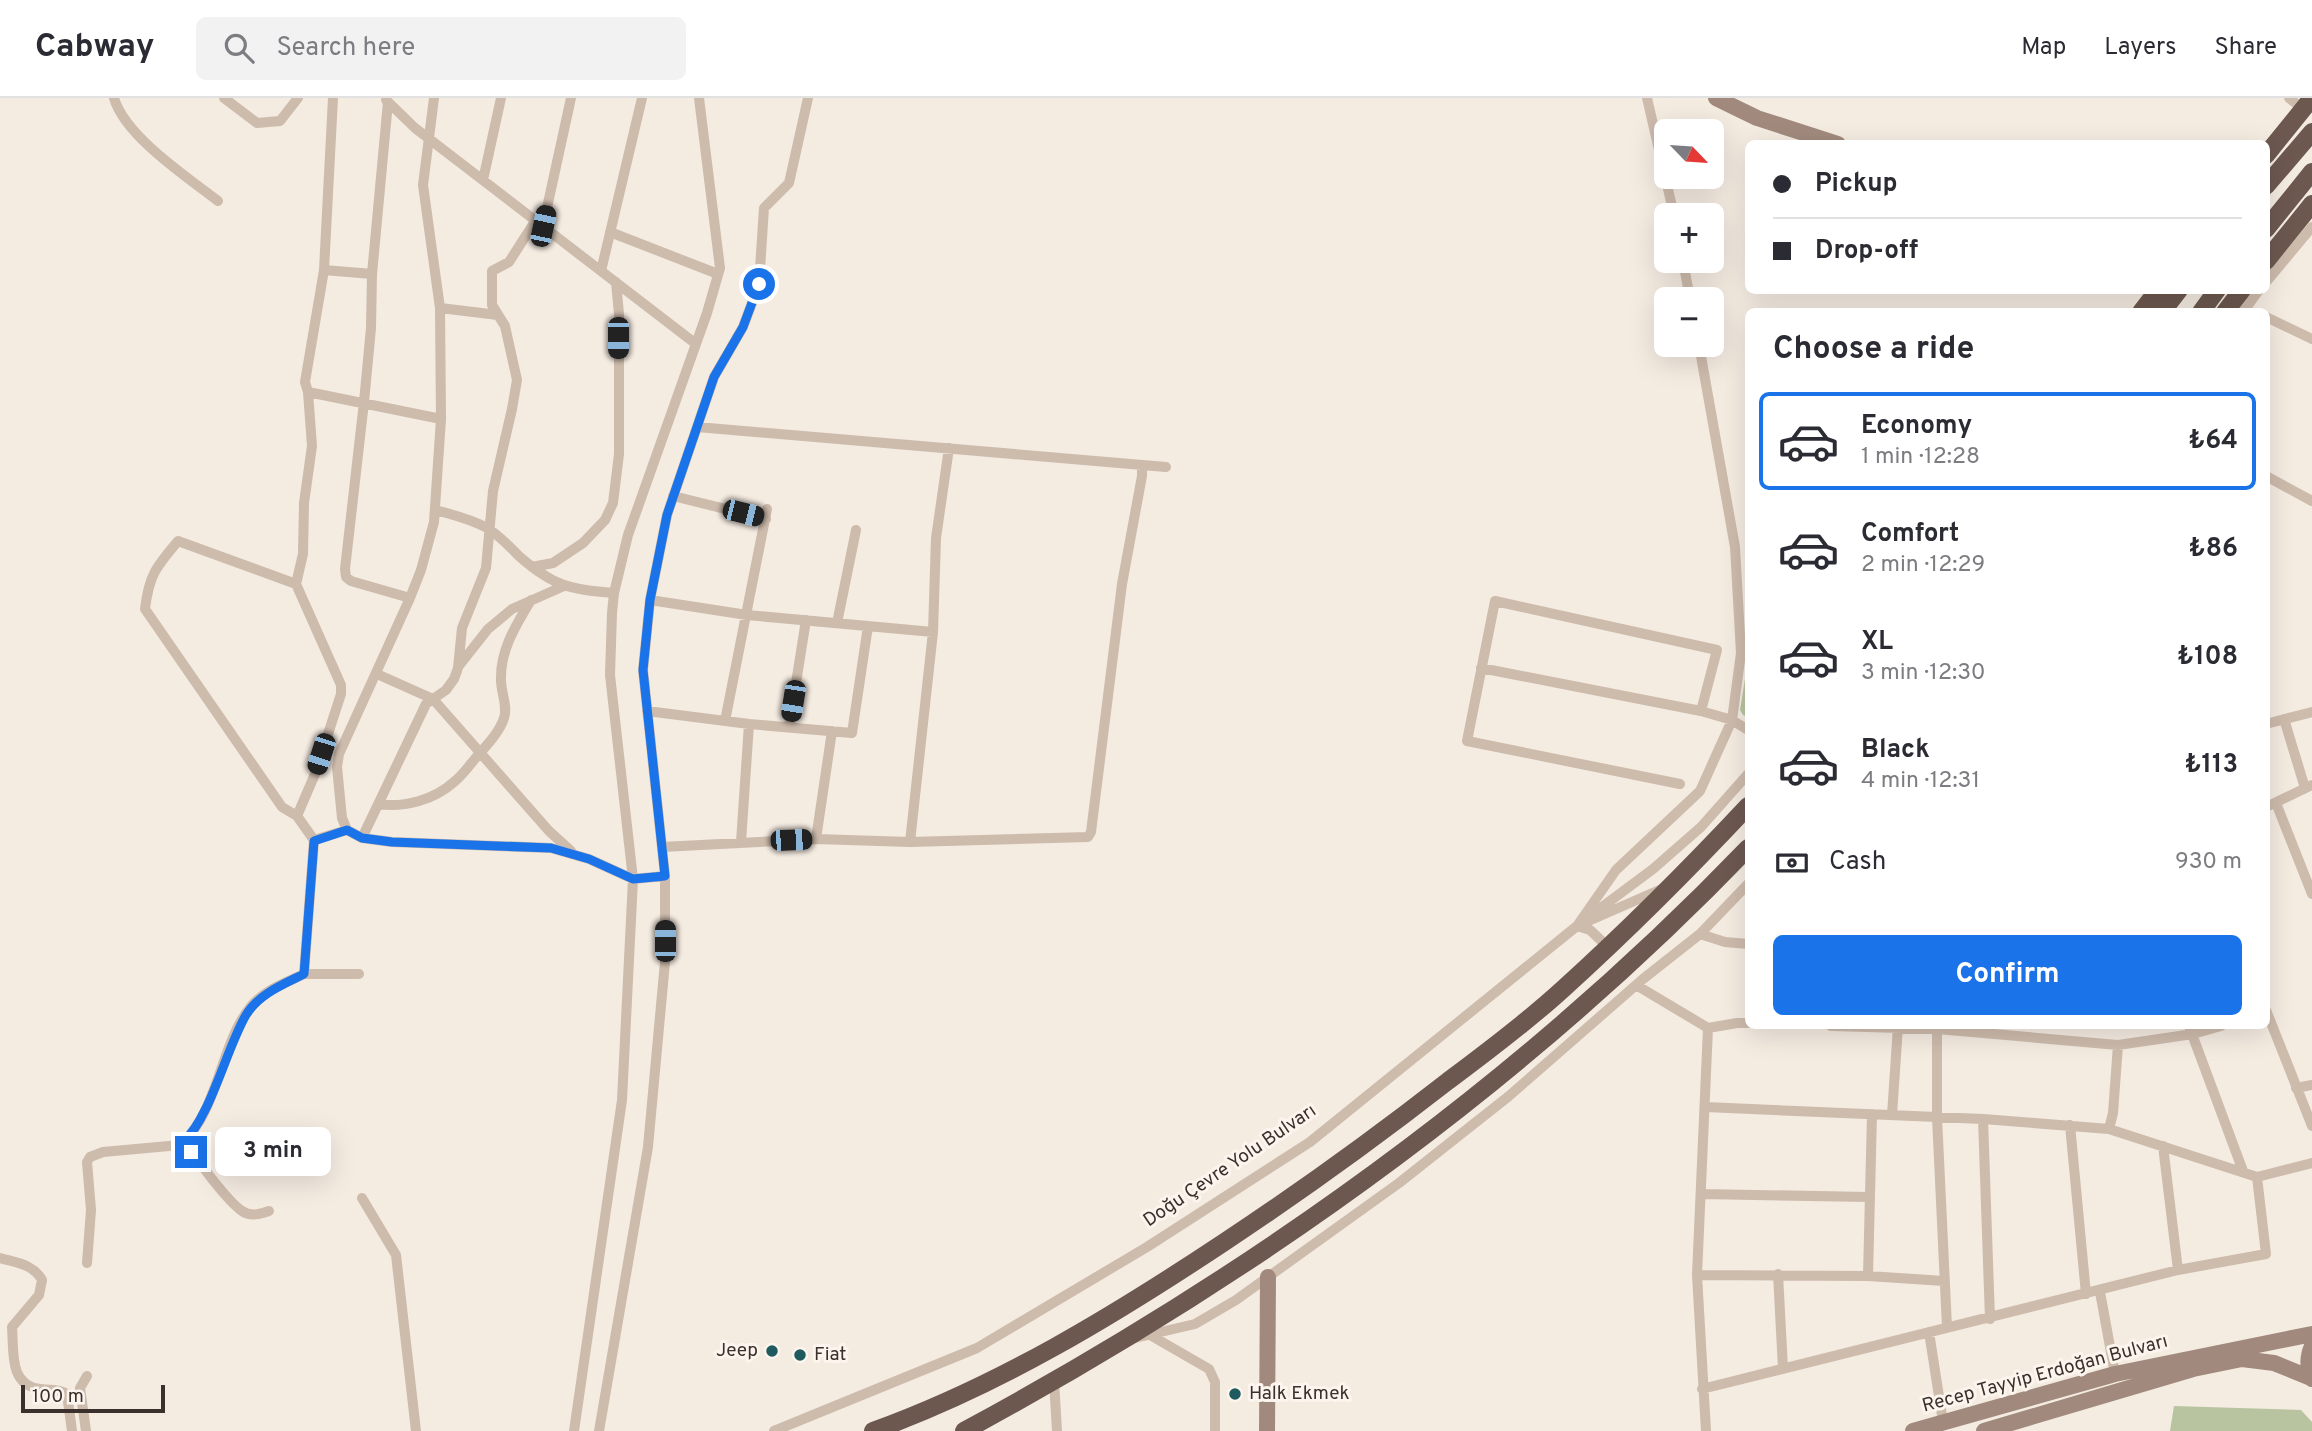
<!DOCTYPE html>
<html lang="en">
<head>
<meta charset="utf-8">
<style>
	:root { --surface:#fff; --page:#f2f2f3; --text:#2b2b33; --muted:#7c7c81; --line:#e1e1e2; --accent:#1a73e8 }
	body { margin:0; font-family:Overpass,sans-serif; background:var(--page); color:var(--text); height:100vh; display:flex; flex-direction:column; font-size:26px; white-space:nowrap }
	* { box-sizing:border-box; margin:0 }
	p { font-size:23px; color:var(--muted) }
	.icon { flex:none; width:38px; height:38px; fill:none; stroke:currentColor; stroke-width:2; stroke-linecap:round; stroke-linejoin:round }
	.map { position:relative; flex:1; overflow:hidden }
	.panel { position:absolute; left:1745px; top:210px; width:525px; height:721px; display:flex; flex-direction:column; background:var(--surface); border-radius:10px; box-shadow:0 7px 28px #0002 }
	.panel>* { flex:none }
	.hud { position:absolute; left:1745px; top:42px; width:525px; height:154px; border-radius:10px; box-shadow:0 7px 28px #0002; display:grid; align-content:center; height:154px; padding:0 28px; background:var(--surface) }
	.needle { width:46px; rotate:115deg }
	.fabs { position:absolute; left:1654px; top:21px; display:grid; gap:14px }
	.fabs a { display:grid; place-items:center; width:70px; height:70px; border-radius:10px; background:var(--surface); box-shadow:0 7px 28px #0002; font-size:35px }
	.scale { position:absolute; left:21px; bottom:18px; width:144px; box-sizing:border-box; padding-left:7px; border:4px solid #3b302b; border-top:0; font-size:19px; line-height:24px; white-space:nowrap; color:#3b302b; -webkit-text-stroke:5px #fbf5ee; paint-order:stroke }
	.end { position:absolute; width:32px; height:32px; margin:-16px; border:9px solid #1a73e8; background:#fff; box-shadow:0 0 0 4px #fff }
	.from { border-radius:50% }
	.bubble { position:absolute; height:49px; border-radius:10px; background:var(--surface); box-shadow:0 7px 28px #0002; font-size:23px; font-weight:700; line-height:49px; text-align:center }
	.car { position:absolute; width:21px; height:42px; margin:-21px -10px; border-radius:9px; box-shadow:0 0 5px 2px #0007; background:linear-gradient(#222 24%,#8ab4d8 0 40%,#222 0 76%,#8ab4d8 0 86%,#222 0) }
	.hud b { display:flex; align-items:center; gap:24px; height:66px; font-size:26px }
	.hud b+b { border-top:2px solid var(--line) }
	.hud i { width:18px; height:18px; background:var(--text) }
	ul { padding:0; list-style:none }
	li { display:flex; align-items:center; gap:21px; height:98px; margin:0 14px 10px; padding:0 14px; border:4px solid transparent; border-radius:10px }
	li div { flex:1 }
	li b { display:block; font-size:26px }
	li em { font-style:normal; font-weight:700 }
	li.on { border-color:var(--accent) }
	li>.icon { width:63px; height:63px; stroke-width:1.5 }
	h2 { padding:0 28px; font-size:32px; line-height:84px }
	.pay { display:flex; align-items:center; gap:18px; height:77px; padding:0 28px; font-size:26px }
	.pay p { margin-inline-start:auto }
	.action { display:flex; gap:14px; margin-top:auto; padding:14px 28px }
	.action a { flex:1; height:80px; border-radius:10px; background:var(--accent); color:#fff; font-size:28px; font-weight:700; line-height:80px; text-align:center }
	header { display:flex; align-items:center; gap:42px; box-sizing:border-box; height:98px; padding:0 35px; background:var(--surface); border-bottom:2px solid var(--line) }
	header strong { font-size:33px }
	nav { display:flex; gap:38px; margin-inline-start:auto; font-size:24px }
	.search { width:490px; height:63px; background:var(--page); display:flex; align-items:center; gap:18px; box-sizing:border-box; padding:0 24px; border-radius:10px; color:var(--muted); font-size:26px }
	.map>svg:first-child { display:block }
	.green { fill:#b8c4a0 }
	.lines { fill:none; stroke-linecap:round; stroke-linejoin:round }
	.minor { stroke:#cdbbac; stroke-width:10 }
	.secondary { stroke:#a18a7d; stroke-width:16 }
	.trunk { stroke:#6c584f; stroke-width:18 }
	.route { stroke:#1a73e8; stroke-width:9 }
	.poi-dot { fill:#1f5a5e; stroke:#fbf5ee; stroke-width:2.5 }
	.labels { text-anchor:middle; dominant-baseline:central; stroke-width:6; stroke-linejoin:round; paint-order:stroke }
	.street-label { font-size:19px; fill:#3b302b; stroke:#fbf5ee }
	.poi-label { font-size:19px; fill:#3b302b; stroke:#fbf5ee; text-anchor:start }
</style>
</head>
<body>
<header>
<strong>Cabway</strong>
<div class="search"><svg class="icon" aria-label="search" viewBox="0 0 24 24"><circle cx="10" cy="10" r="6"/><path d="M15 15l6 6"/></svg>Search here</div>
<nav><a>Map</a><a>Layers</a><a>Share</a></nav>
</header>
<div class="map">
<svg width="2312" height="1333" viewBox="0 0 2312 1333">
	<rect width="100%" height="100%" fill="#f4ebe1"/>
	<path class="green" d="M 1745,581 L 1748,584 L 1748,619 L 1743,617 L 1740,612 Z
		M 2174,1308 L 2301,1312 L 2312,1324 L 2312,1333 L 2170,1333 Z"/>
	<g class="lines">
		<path class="minor" d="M 114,0 C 125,38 187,79 218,103
			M 224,0 L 257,25 L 280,23 L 298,0
			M 434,0 L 423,87 L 440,210 L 441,321 L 434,424 L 421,472 L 410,500 L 339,656 L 337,669 L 342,720 L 347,732 L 362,740 L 392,744 L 551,750 L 589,761 L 633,781 L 665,778
			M 1647,0 L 1674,117
			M 2289,0 L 2303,11
			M 386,2 L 415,30 L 696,246
			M 388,4 L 372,176 L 371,230 L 364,304 L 345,471 L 346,479 L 351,483 L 410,500
			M 483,82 L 501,0
			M 543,128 L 571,0
			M 610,134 L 718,176
			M 1683,163 L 1690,201
			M 324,172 L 372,176
			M 601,173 L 642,0
			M 2266,184 L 2312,129
			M 440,210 L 498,217
			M 2243,214 L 2259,192
			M 2266,219 L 2312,241
			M 308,294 L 441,321
			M 697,329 L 1166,369
			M 2266,378 L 2312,403
			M 673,398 L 766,421
			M 436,412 C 453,417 471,421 487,430 C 499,437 510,449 520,459 C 553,488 571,492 614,495
			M 532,469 L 553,465 L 583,445 L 605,422 L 613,405 L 619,356 L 619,216 L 616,184
			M 296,486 L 178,443 C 156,469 149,477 145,511 L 282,709 L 297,718
			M 650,502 L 747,517 L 933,534
			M 837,525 L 856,432
			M 458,569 L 488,531 L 512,511 L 564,488
			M 1481,570 L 1701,613 L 1732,622 L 1748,632
			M 377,576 L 433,601 L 549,733 L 571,753
			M 647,613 L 749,626 L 852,635 L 868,528
			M 2284,621 L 2305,690
			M 725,623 L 767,411
			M 2266,626 L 2312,614
			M 789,629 L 806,522
			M 1680,686 L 1467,643 L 1495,503 L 1717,552 L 1701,613
			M 2276,705 L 2312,796
			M 378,706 C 404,710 434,702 454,684 C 464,676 471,665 479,656 C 488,646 500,633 504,620 C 508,608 501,595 501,582 C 500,552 516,527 531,502
			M 2266,709 L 2312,687
			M 362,740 L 426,606 L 446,592 L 454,581 L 458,570 L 462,530 L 486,470 L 493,393 L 512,311 L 517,282 L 505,228 L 492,207 L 492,173 L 509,164 L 536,122
			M 816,741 L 832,633
			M 314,742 L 297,718 L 315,676 L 341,596 L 341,587 L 296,486 L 303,456 L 304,405 L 312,348 L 308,294 L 305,284 L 324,172 L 333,0
			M 741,744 L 749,626
			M 910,744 L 933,534 L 936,440 L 949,350
			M 662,749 L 816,741 L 910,744 L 1088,739 L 1091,734 L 1122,486 L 1142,378 L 1142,367
			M 1590,818 L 1653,771 L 1701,729 L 1748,676
			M 1577,828 L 1616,772 L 1700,693 L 1732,622 L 1741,555 L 1735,449 L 1699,247
			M 1577,828 L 1590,832 L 1608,849
			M 1700,836 L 1725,844 L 1748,846
			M 304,876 L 359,876
			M 1636,887 L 1708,930 L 1737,925 L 1748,925
			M 2266,912 L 2312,1028
			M 1831,928 L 1937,931 L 2118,947 L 2193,936 L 2221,928
			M 2189,928 L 2243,1073
			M 1937,931 L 1937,1019 L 1947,1229
			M 2296,990 L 2312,987
			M 1705,1009 L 1983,1021 L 2109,1031 L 2257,1079 L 2312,1065
			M 1892,1017 L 1898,928
			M 1983,1021 L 1990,1221
			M 2070,1027 L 2086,1196
			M 2109,1031 L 2113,1015 L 2118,947
			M 184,1043 C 195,1059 227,1103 242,1113 C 251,1119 260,1116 269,1113
			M 2163,1048 L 2178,1172
			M 1701,1096 L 1869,1099
			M 362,1100 L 396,1157 L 416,1333
			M 0,1160 C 17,1165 33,1166 42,1182 L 39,1197 L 12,1229 C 14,1255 9,1287 40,1291 C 50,1293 58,1290 67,1296 L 72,1333
			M 87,1165 L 91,1112 L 87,1064 L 90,1059 L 103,1054 L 180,1047 C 219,1014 220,944 252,907 C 265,892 287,884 304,876 L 314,742 L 347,732
			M 1778,1176 L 1783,1271
			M 1697,1177 L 1868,1178 L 1944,1183
			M 1868,1178 L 1872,1016
			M 2100,1194 L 2115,1276
			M 1929,1234 L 1943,1324
			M 1150,1237 L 1209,1271 L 1215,1284 L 1215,1333
			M 1135,1240 L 1195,1226 L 1236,1202 L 1399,1085 L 1509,998 L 1643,881 L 1700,836 L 1748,786
			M 1054,1283 L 1057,1333
			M 1702,1291 L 2178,1172 L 2266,1156 L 2257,1079
			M 86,1333 L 80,1290 L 87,1278
			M 574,1333 L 622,1002 L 633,781 L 610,577 L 612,515 L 614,495 L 628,437 L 707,215 L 720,170 L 699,0
			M 599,1333 L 648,1049 L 665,864 L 665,778 L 643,572 L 650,502 L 667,417 L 714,279 L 743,229 L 759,186 L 764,110 L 789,85 L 808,0
			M 774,1333 L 977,1250 L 1147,1149 L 1310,1044 L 1577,828 L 1664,790
			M 1706,1333 L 1697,1177 L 1708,930"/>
		<path class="secondary" d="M 1716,0 L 1757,20 L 1838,46
			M 2312,1248 C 2307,1259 2307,1269 2312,1281
			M 1267,1333 L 1268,1179
			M 1913,1333 L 2115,1276 L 2312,1236
			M 1984,1333 L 2193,1271 L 2242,1261 L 2274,1265 L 2311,1280"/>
		<path class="trunk" d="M 2266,57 L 2312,0
			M 2266,88 L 2312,34
			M 2266,131 L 2312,74
			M 2266,163 L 2312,106
			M 2141,214 L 2158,192
			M 2162,214 L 2179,192
			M 2201,214 L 2217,192
			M 2225,214 L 2242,192
			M 873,1333 C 998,1288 1113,1218 1223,1145 C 1300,1094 1375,1040 1448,983 C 1487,954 1527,924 1563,891 C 1627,833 1689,771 1748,708
			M 964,1333 C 1251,1178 1521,986 1748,750"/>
	</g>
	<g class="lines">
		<path class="route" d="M 191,1054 L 184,1043 C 210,1020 227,949 246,917 C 259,896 282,887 304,876 L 314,743 L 347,732 L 362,740 L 392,744 L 551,750 L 589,761 L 633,781 L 665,778 L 643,572 L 650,502 L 667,417 L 697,329 L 714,279 L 743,229 L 759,186"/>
	</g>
	<g class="poi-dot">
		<circle cx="772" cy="1253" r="7"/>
		<circle cx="800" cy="1257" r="7"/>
		<circle cx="1235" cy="1296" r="7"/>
	</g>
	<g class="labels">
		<g class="street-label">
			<text transform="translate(1230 1068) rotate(-34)">Doğu Çevre Yolu Bulvarı</text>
			<text transform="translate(2045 1276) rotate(-15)">Recep Tayyip Erdoğan Bulvarı</text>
		</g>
		<g class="poi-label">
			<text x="758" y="1253" text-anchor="end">Jeep</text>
			<text x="814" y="1257">Fiat</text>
			<text x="1249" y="1296">Halk Ekmek</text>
		</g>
	</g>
</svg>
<div class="fabs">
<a><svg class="needle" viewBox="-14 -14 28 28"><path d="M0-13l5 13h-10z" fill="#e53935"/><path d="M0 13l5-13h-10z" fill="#7c7c81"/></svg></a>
<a>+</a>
<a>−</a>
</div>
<div class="scale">100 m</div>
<i class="end from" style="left:759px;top:186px"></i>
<i class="end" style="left:191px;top:1054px"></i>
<div class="bubble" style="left:215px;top:1029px;width:116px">3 min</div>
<i class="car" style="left:543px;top:128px;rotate:12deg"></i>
<i class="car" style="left:618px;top:240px;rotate:180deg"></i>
<i class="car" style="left:743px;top:415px;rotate:104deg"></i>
<i class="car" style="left:793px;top:603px;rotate:189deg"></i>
<i class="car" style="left:321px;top:656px;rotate:198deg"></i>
<i class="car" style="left:791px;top:742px;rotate:88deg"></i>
<i class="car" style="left:665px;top:843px;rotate:0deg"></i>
<div class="hud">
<b><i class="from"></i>Pickup</b>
<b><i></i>Drop-off</b>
</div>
<section class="panel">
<h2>Choose a ride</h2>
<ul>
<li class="on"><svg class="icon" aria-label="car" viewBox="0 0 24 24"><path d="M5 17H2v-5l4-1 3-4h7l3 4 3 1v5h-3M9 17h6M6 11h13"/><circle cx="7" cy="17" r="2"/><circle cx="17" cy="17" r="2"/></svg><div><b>Economy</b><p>1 min · 12:28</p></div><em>₺64</em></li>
<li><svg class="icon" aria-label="car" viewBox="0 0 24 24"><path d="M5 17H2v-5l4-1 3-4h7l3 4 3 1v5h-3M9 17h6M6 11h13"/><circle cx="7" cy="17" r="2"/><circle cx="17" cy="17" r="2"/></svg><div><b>Comfort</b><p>2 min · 12:29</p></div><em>₺86</em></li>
<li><svg class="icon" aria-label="car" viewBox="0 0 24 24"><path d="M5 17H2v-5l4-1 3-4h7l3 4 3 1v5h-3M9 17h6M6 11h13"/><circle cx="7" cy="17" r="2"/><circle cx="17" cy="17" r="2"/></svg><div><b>XL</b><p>3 min · 12:30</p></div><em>₺108</em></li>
<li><svg class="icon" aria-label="car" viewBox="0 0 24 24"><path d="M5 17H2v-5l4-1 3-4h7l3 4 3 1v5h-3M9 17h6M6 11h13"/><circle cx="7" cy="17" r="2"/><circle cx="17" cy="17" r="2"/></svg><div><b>Black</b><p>4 min · 12:31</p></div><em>₺113</em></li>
</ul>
<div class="pay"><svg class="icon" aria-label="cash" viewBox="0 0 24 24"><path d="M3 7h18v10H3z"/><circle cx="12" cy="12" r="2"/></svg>Cash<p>930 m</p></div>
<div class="action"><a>Confirm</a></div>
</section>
</div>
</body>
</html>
